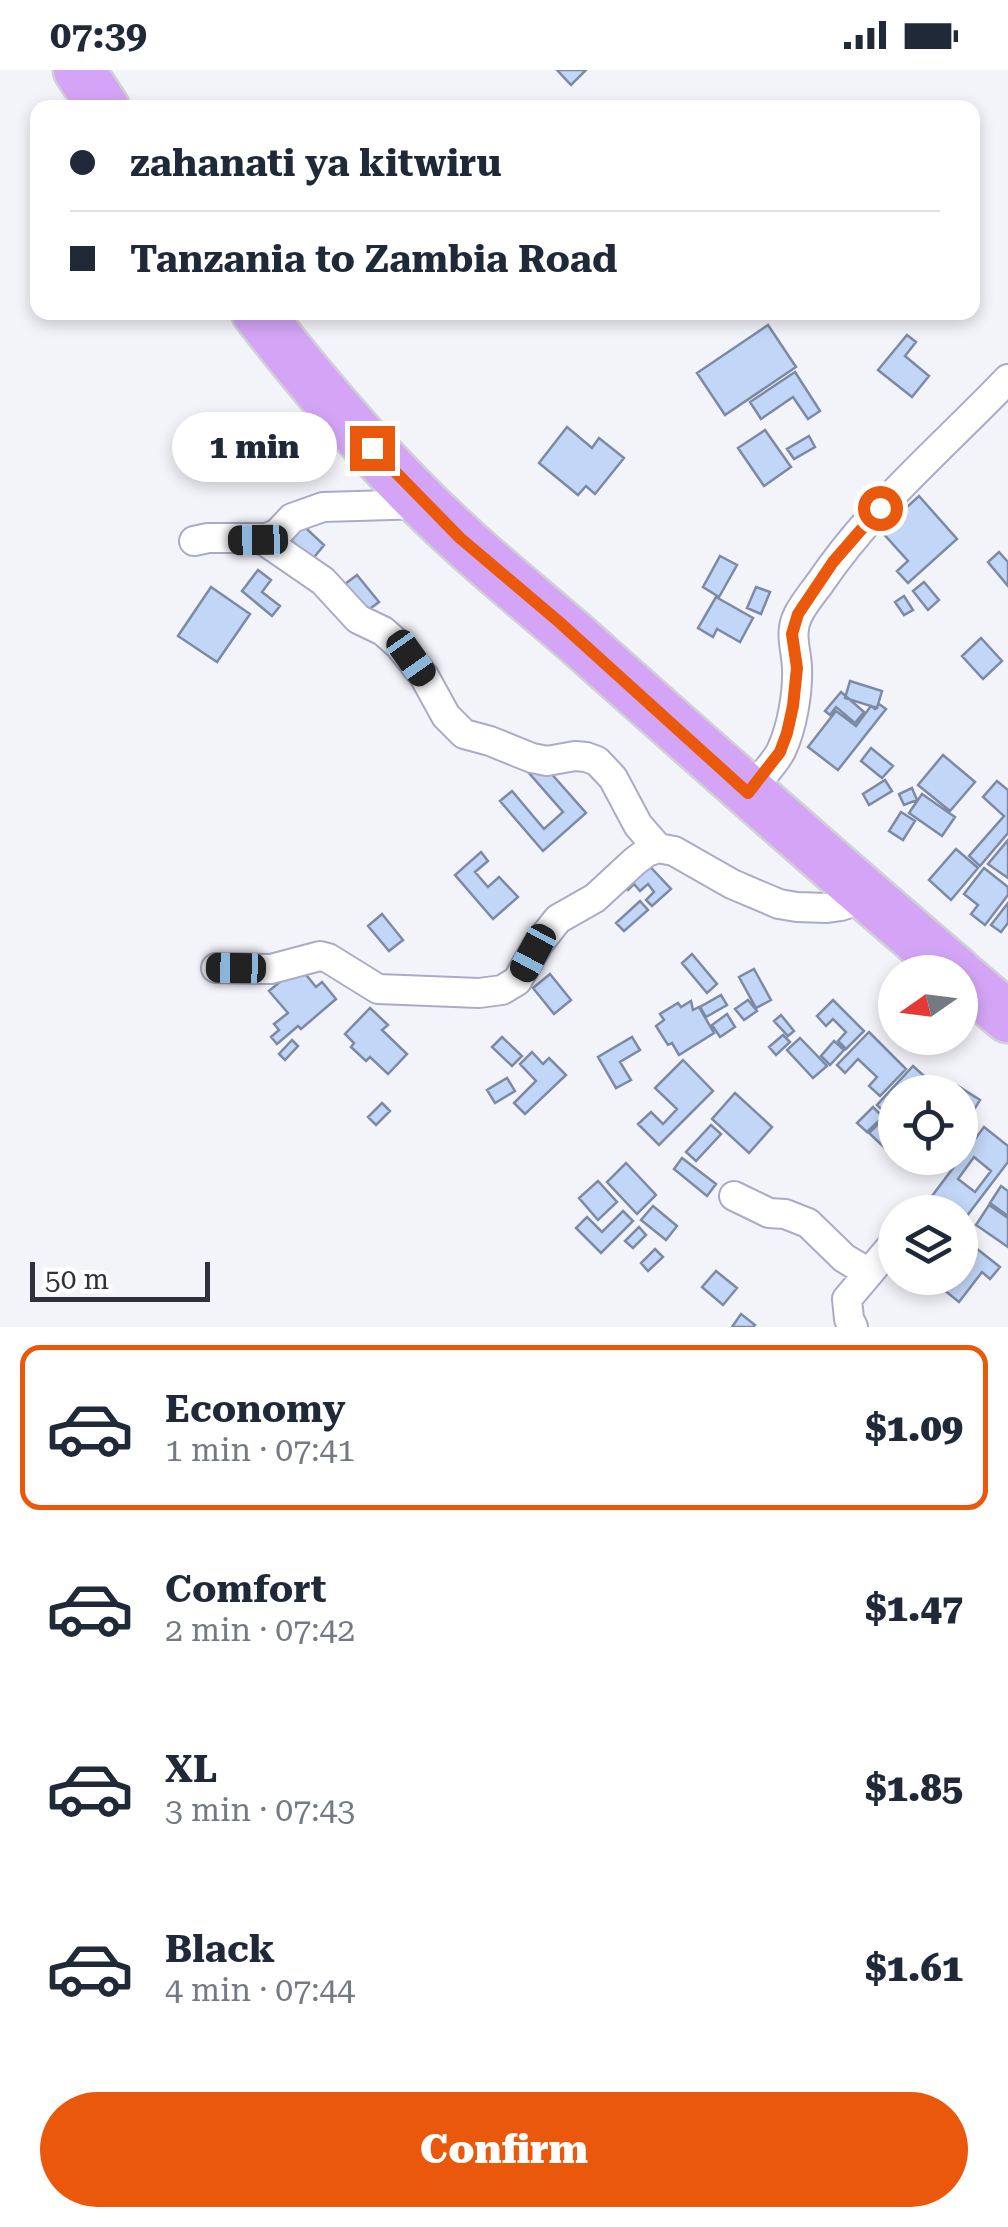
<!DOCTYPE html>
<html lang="en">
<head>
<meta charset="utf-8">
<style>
	:root { --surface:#fff; --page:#f6f6f7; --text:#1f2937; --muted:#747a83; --line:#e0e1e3; --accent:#ea580c }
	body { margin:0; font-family:"Roboto Serif",serif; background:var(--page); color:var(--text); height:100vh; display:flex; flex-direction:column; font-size:38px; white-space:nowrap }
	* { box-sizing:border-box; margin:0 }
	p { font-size:32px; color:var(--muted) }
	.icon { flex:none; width:55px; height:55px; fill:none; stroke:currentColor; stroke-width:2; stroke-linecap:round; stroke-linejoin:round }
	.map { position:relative; height:1257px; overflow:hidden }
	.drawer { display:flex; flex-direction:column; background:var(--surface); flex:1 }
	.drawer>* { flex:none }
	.guide { position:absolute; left:30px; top:30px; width:950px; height:220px; border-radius:20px; box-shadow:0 5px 15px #0003; display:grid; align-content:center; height:220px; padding:0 40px; background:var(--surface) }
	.needle { width:65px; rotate:256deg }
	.controls { position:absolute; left:878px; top:885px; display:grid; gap:20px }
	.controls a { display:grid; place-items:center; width:100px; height:100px; border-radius:50%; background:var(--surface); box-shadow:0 5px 15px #0003; font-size:50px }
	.scale { position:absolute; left:30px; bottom:25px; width:180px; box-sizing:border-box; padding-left:10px; border:5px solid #30303c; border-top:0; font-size:28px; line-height:35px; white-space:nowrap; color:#30303c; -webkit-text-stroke:8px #fff; paint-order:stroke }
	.end { position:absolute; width:45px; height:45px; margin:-22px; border:12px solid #ea580c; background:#fff; box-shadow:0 0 0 5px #fff }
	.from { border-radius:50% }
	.bubble { position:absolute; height:70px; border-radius:35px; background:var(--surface); box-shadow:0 5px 15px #0003; font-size:32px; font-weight:800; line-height:70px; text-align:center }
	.car { position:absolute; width:30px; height:60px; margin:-30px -15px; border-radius:12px; box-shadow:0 0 8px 2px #0007; background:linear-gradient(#222 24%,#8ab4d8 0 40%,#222 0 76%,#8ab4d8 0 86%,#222 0) }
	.guide b { display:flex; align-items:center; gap:35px; height:95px; font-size:38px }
	.guide b+b { border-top:2px solid var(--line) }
	.guide i { width:25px; height:25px; background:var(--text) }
	ul { padding:18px 0 0; list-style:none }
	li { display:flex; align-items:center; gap:30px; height:165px; margin:0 20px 15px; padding:0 20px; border:5px solid transparent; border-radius:20px }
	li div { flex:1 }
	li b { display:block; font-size:38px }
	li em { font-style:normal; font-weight:800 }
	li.active { border-color:var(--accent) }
	li>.icon { width:90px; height:90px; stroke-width:1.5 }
	.button { display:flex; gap:20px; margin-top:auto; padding:20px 40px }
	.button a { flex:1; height:115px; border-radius:60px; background:var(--accent); color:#fff; font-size:40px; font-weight:800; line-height:115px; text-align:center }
	.status { display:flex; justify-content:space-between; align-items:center; height:70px; padding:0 50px; background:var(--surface); direction:ltr }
	.status svg { height:28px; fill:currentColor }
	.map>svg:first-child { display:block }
	.building { fill:#c2d6f7; stroke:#7c8aa4; stroke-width:2.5; fill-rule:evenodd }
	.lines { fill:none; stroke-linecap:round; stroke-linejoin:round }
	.street-casing { stroke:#ababc8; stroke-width:32 }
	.highway-casing { stroke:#d1d1d4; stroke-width:55 }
	.street { stroke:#fff; stroke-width:28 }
	.highway { stroke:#d4a5f6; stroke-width:50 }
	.route { stroke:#ea580c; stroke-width:12 }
</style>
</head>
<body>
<div class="status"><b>07:39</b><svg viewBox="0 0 49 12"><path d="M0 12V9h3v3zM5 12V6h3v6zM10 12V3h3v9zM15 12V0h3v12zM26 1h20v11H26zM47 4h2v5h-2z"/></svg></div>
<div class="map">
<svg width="1008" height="1257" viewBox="0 0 1008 1257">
	<rect width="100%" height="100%" fill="#f3f3fa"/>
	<path class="building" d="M 557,0 L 586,0 L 571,15 Z
		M 768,255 L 796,297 L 725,345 L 697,303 Z
		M 907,265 L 916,272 L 905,286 L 929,306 L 912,327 L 878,300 Z
		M 795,302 L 820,341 L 808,349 L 793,327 L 761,349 L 750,332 Z
		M 567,357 L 592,378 L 599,368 L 624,388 L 595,424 L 586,416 L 578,425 L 539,393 Z
		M 765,360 L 791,397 L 764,416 L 738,378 Z
		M 809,366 L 815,377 L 794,389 L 787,379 Z
		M 919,426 L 957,469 L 908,513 L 897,501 L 908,491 L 881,461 Z
		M 295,448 L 324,475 L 312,490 L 282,462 Z
		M 999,482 L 1008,492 L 1008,516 L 988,492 Z
		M 720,486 L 737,495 L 719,527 L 703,517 Z
		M 258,500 L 271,510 L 262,522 L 280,536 L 272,546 L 242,521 Z
		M 357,505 L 379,532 L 367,541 L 345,514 Z
		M 924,512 L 939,530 L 928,540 L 913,521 Z
		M 211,517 L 250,544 L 217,592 L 178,566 Z
		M 756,517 L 770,522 L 761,544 L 747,538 Z
		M 904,526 L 913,540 L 904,545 L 895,532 Z
		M 716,527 L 753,548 L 740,572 L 717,559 L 713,567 L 698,558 Z
		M 981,568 L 1002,591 L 983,609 L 962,586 Z
		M 850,611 L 882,621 L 877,638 L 845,628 Z
		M 841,622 L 864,642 L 855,653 L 836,637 L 830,645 L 825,641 Z
		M 879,634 L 886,639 L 838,700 L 808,677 L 836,641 L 856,656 L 871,636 L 875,639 Z
		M 871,678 L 893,696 L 882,708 L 861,691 Z
		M 943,685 L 975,712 L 950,741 L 918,715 Z
		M 541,692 L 586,743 L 543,781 L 500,731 L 512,721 L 544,759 L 563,742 L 529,703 Z
		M 885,710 L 892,721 L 869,735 L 863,724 Z
		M 997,711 L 1008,720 L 1008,763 L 980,796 L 969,786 L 1004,746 L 983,727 Z
		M 912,718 L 917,730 L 904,735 L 899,724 Z
		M 922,724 L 955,747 L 942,766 L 909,743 Z
		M 901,742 L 915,751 L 903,770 L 889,761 Z
		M 1008,770 L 1008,808 L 988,794 Z
		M 956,779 L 978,798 L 951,830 L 929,810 Z
		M 481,782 L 488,791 L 475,802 L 488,817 L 499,807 L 518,827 L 493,849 L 455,805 Z
		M 642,788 L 671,819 L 652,836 L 646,830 L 654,822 L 648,814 L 640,821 L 634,814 L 628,820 L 619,809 Z
		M 984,798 L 1008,817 L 1008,825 L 985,855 L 971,844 L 978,835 L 964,824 Z
		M 640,831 L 648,840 L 624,861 L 616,853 Z
		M 1008,833 L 1008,853 L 1001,862 L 991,855 Z
		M 382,844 L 403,870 L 389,881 L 368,856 Z
		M 692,884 L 717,914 L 707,923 L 682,893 Z
		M 299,896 L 316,917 L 322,912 L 336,929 L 301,959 L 298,956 L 277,974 L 271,967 L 279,960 L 274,954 L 288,943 L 269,921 Z
		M 754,899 L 771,930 L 756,938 L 739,907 Z
		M 550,904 L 571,930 L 554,944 L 533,918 Z
		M 721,925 L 727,935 L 706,947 L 700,937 Z
		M 748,930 L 757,941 L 744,950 L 735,939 Z
		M 833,930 L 864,961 L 846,979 L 838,971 L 846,962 L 833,949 L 826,956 L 817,946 Z
		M 691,931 L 693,940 L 699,937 L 714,963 L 679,985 L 672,973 L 668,975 L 656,956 L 664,950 L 660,944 L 678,933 L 681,937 Z
		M 370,938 L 388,955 L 382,960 L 407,984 L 388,1004 L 370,987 L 366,991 L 351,977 L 354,973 L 345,964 Z
		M 727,944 L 735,957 L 720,967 L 712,955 Z
		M 781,945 L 794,961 L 788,966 L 774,951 Z
		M 869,962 L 906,999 L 880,1026 L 869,1016 L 877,1007 L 858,989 L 845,1003 L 837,995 Z
		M 783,965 L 790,972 L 776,985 L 769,977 Z
		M 502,967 L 522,986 L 512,996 L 492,977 Z
		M 632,967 L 640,980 L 620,992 L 631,1010 L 616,1018 L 598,987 Z
		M 800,968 L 827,996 L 813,1008 L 787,980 Z
		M 292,970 L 298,976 L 285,990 L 279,984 Z
		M 834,971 L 844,980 L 830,995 L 821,986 Z
		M 532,982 L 543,994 L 549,988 L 566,1005 L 525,1044 L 514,1033 L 536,1011 L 520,994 Z
		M 683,990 L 713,1021 L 659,1075 L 638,1054 L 651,1042 L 663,1054 L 677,1039 L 655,1018 Z
		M 913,996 L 942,1022 L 895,1022 L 895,1035 L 886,1044 L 877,1035 Z
		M 507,1008 L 515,1021 L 495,1033 L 487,1020 Z
		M 958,1016 L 980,1030 L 972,1043 L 960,1035 L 960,1022 L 954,1022 Z
		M 735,1023 L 772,1057 L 749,1083 L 712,1049 Z
		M 382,1033 L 390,1041 L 376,1055 L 368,1047 Z
		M 873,1037 L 883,1047 L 867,1062 L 857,1053 Z
		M 894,1038 L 895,1079 L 891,1084 L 869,1063 Z
		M 960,1049 L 975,1060 L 966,1073 L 960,1069 Z
		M 711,1055 L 721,1064 L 696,1091 L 686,1082 Z
		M 984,1057 L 1008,1076 L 1008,1092 L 963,1151 L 960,1148 L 960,1142 L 933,1142 L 932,1141 L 939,1131 L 932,1126 ZM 974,1087 L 991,1101 L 975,1122 L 958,1109 Z
		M 682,1088 L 716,1114 L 707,1126 L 674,1099 Z
		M 626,1093 L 656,1125 L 637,1144 L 607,1112 Z
		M 598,1111 L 617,1132 L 598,1150 L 579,1128 Z
		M 1001,1116 L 1008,1121 L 1008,1146 L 990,1133 Z
		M 989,1135 L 1008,1148 L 1008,1177 L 976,1155 Z
		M 653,1136 L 677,1156 L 666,1170 L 641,1150 Z
		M 623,1141 L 633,1151 L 601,1183 L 576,1158 L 587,1147 L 602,1162 Z
		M 639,1157 L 646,1165 L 633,1178 L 625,1171 Z
		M 967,1171 L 1000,1197 L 990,1209 L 982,1202 L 959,1232 L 934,1212 L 938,1208 L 960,1208 L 960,1180 Z
		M 655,1179 L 663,1187 L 648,1201 L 641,1193 Z
		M 716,1201 L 737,1218 L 723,1235 L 702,1217 Z
		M 741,1244 L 755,1255 L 753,1257 L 732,1257 Z"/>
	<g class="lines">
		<g class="street-casing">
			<path id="street" d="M 262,469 L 323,511 L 358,549 L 383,561 L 399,575 L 424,606 L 446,646 L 464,664 L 490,671 L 532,688 L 547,691 L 575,686 L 586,687 L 597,691 L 613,708 L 638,755 L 658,778
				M 194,471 L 208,468 L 267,468 L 278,463 L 292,448 L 323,437 L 425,434
				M 748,723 C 758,710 773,696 781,681 C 792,658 798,623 797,597 C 796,578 789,563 798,545 C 804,533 812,524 820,513 C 872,436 944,376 1008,309
				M 216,898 L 271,899 L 320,886 L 328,888 L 378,919 L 479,923 L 502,920 L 517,911 L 539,873 L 558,849 L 595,828 L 635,791 L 647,782 L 658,778 L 674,781 L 732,814 L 779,834 L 797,837 L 827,838 L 841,836 L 867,827
				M 734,1126 L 769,1143 L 785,1144 L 808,1153 L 844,1188 L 869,1203
				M 853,1257 L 849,1249 L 847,1229 L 895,1172"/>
		</g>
		<g class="highway-casing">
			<path id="highway" d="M 79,0 L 104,38
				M 257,242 C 319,322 385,400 460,468 C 504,509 552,546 597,587 C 716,693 835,799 956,902
				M 960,906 L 1008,947"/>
		</g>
		<use href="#street" class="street"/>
		<use href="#highway" class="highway"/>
	</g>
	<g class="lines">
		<path class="route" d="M 372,378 L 460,468 L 558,551 L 748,723 L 780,682 L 787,663 L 793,636 L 797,598 L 792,564 L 798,544 L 833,492 L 880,438"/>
	</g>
</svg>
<div class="controls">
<a><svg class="needle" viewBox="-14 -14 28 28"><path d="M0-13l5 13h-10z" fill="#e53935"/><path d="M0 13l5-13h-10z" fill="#747a83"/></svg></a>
<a><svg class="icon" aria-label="locate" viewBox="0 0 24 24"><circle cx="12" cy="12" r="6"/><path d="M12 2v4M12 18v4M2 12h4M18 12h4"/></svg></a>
<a><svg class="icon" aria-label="layers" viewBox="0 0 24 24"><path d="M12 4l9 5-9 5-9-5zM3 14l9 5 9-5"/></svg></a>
</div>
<div class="scale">50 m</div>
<i class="end from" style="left:880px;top:438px"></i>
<i class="end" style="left:372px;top:378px"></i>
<div class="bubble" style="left:172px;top:342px;width:165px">1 min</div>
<i class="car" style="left:258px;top:470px;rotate:269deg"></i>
<i class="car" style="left:411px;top:588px;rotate:145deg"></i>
<i class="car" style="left:533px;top:883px;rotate:208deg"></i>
<i class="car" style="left:236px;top:898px;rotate:271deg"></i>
<div class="guide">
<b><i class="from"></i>zahanati ya kitwiru</b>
<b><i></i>Tanzania to Zambia Road</b>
</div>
</div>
<section class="drawer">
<ul>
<li class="active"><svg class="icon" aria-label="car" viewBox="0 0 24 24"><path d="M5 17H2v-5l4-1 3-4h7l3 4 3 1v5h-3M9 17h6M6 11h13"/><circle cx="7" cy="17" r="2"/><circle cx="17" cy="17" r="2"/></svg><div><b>Economy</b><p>1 min · 07:41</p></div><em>$1.09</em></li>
<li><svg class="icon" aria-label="car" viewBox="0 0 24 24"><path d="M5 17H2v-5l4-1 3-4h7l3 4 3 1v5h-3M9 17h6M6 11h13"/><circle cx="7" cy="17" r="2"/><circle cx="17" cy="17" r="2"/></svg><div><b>Comfort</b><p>2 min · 07:42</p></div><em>$1.47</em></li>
<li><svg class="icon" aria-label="car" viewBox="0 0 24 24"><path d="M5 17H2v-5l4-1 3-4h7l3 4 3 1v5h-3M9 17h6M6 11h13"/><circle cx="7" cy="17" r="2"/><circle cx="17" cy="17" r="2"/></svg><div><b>XL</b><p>3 min · 07:43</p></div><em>$1.85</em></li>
<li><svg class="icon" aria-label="car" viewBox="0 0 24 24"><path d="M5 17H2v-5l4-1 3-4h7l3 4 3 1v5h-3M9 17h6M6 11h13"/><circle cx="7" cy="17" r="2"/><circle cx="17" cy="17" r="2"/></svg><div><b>Black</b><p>4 min · 07:44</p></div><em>$1.61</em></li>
</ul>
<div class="button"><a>Confirm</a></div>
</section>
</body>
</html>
